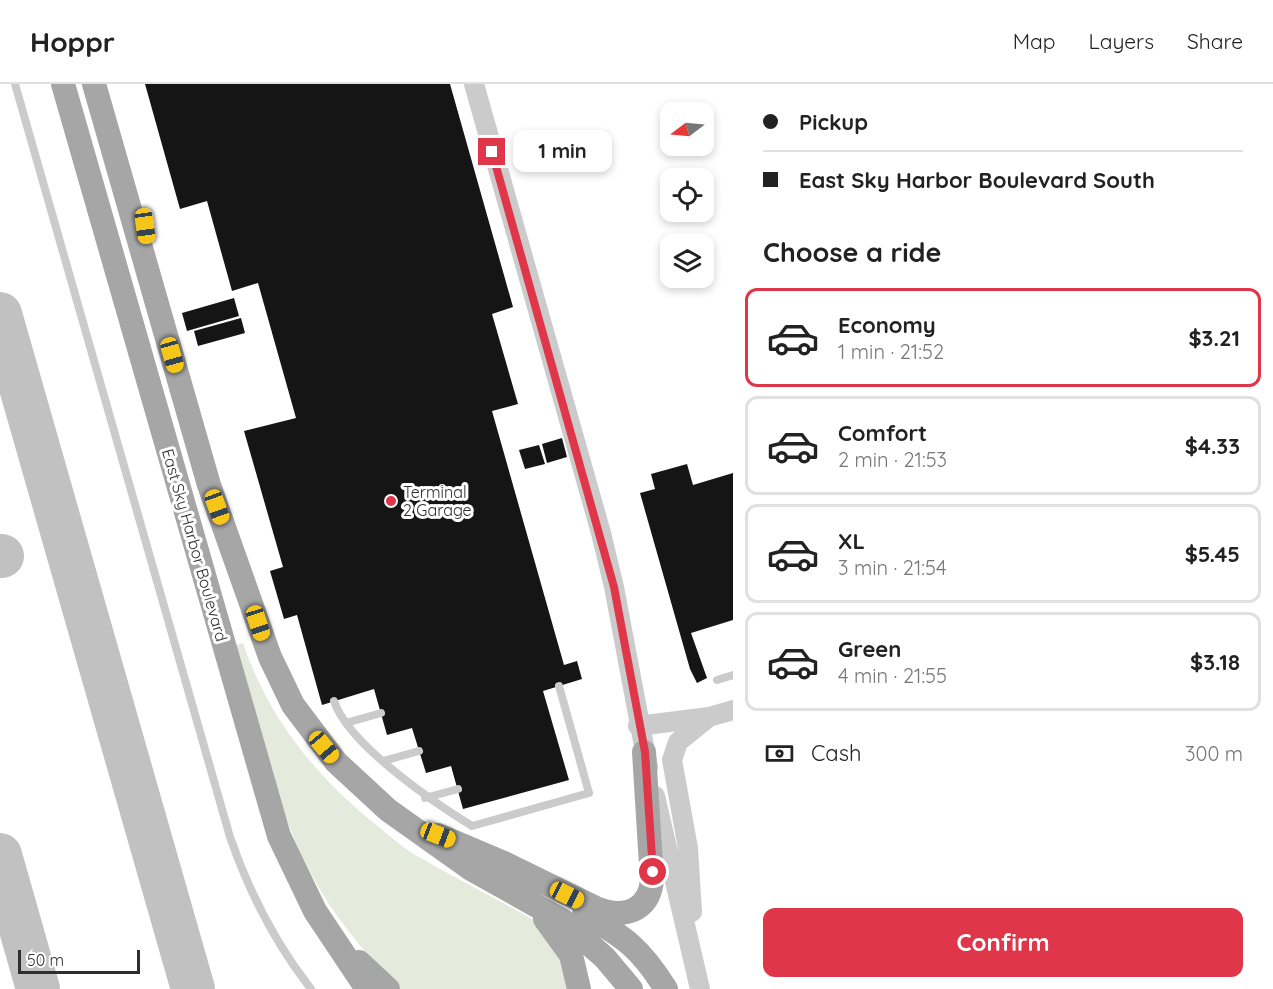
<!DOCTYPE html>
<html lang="en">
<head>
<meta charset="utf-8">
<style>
	:root { --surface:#fff; --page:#f2f2f2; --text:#222; --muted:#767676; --line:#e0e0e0; --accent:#df3649 }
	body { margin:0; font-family:Quicksand,sans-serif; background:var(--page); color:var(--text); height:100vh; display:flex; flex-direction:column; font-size:22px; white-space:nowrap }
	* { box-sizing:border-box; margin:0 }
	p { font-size:20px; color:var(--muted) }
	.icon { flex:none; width:33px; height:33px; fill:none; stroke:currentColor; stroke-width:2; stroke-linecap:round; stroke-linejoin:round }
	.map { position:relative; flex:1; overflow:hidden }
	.sheet { display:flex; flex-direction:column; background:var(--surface); width:540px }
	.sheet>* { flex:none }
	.top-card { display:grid; align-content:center; height:132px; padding:0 30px; background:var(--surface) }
	.needle { width:39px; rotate:254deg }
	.buttons { position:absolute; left:660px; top:18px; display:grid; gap:12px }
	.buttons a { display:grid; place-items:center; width:54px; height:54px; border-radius:12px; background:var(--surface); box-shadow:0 3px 9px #0003; font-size:30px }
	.scale { position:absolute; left:18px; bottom:15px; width:122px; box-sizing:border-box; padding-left:6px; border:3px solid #2e2e2e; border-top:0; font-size:16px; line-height:21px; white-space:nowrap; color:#2e2e2e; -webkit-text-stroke:4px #fff; paint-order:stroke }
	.end { position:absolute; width:27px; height:27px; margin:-14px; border:8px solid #df3649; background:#fff; box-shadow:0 0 0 3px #fff }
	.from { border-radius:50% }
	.bubble { position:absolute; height:42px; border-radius:12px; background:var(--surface); box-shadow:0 3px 9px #0003; font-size:20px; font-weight:800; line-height:42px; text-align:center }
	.car { position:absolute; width:18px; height:36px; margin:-18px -9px; border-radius:8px; box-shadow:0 0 4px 2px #0007; background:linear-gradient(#f5c518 24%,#345 0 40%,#f5c518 0 76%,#345 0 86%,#f5c518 0) }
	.top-card b { display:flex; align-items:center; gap:21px; height:57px; font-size:22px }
	.top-card b+b { border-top:2px solid var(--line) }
	.top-card i { width:15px; height:15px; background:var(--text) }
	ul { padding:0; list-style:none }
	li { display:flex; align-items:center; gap:18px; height:99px; margin:0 12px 9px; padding:0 18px; border:3px solid var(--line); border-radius:12px }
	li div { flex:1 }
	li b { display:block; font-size:22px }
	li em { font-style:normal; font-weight:800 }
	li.active { border-color:var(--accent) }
	li>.icon { width:54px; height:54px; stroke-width:1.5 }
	h2 { padding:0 30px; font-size:27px; line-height:72px }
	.pay { display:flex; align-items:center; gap:15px; height:66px; padding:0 30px; font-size:22px }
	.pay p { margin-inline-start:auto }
	.action { display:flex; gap:12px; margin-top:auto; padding:12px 30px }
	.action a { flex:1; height:69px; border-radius:12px; background:var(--accent); color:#fff; font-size:24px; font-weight:800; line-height:69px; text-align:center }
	header { display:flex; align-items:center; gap:36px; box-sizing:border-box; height:84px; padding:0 30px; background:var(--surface); border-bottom:2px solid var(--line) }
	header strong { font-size:28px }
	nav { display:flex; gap:33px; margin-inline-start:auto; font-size:21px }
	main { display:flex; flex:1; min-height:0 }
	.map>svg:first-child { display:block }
	.green { fill:#e5ebdc }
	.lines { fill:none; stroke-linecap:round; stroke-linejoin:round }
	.taxiway { stroke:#c1c1c1; stroke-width:44 }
	.building { fill:#151515 }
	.service { stroke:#cbcbcb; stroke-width:8 }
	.tertiary { stroke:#cbcbcb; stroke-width:20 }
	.primary { stroke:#a6a6a6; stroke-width:24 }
	.route { stroke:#df3649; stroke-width:8 }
	.poi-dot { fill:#df3649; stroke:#fff; stroke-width:2 }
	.labels { text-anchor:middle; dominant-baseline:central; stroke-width:6; stroke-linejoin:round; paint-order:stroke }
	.poi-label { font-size:16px; fill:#2e2e2e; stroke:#fff; text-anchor:start }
	.street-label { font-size:16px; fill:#2e2e2e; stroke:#fff }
</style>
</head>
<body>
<header>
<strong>Hoppr</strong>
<nav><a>Map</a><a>Layers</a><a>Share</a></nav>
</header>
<main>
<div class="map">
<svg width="733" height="905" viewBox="0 0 733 905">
	<rect width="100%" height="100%" fill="#fff"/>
	<path class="green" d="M 243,559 C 267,630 311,687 369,735 C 383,746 397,759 412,769 C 451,792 493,813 532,835 L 548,847 L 574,905 L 398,905 C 369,873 341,841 319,804 C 276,731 259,643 234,562 Z"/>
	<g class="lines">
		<path class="taxiway" d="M 0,230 L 193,905
			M 0,472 L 2,472
			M 0,771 L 38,905"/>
	</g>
	<path class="building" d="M 145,0 L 450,0 L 513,223 L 492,230 L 518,320 L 492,327 L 564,581 L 577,577 L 582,595 L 543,607 L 569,696 L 463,725 L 451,682 L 426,689 L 412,644 L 387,651 L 374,605 L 322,621 L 297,531 L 284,535 L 270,487 L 283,483 L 244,347 L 296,334 L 258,199 L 232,207 L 207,117 L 180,125 Z
		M 234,214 L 239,232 L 187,247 L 182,229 Z
		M 241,234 L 245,249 L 198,262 L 194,247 Z
		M 562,354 L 567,373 L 547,379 L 542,360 Z
		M 539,361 L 545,380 L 525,385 L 519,366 Z
		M 687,380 L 693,401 L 733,389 L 733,536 L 691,549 L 707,594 L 697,599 L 690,585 L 640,409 L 655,405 L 651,390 Z"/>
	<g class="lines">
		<path class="service" d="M 15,0 L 230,753 C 249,808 275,859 311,905
			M 717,596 L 733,591
			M 334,617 C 348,660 433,718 472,742 L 589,709 L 559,602
			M 346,639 L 381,629
			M 383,677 L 419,667
			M 425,714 L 458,705"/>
		<path class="tertiary" d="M 474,0 L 601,449 L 614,503 L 648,683
			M 638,642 L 709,633 L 733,626
			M 655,712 L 700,905
			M 692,828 L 688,764 L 672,676 L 678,658 L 709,633"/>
		<path class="primary" d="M 63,0 L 279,752 L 315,827 L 367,905
			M 94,0 L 209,401 L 270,573 L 293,621 L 336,678 L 388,726 L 471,785 L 562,836 L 605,874 L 631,905
			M 438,751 L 504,779 L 596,824 C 623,835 648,828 652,797 L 644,668
			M 584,830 C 625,853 641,865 666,905
			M 545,835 L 571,871 L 579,905
			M 359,878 L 388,905"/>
	</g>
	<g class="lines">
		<path class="route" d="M 492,68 L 614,503 L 645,668 L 653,788"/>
	</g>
	<circle class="poi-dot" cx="391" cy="417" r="6"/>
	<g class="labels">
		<g class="poi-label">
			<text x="403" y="408">Terminal<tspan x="403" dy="18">2 Garage</tspan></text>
		</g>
		<g class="street-label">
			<text transform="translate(195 461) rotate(74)">East Sky Harbor Boulevard</text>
		</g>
	</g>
</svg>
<div class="buttons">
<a><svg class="needle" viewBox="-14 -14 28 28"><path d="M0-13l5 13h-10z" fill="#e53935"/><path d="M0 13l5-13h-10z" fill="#767676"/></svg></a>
<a><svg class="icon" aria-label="locate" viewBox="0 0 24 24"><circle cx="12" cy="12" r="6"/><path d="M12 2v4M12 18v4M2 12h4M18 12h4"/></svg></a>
<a><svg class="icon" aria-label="layers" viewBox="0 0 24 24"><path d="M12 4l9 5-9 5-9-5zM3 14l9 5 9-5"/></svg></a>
</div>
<div class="scale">50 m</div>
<i class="end from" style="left:653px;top:788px"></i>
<i class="end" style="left:492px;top:68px"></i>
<div class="bubble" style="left:513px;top:46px;width:99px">1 min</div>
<i class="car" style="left:145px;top:142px;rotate:172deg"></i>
<i class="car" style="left:172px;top:271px;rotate:164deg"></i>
<i class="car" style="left:217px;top:423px;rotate:160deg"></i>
<i class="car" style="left:258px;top:539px;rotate:162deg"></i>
<i class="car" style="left:324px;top:663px;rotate:140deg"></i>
<i class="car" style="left:438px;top:751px;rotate:111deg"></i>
<i class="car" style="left:567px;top:811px;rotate:117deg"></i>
</div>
<section class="sheet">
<div class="top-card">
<b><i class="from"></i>Pickup</b>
<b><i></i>East Sky Harbor Boulevard South</b>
</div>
<h2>Choose a ride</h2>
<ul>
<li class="active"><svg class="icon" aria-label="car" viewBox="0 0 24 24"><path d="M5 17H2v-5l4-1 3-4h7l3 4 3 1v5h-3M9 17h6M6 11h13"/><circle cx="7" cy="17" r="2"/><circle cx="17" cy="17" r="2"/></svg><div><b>Economy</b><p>1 min · 21:52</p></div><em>$3.21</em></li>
<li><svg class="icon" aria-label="car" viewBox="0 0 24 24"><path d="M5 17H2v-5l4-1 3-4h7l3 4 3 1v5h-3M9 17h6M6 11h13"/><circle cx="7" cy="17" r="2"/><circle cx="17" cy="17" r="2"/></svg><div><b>Comfort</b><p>2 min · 21:53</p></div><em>$4.33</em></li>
<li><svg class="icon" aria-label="car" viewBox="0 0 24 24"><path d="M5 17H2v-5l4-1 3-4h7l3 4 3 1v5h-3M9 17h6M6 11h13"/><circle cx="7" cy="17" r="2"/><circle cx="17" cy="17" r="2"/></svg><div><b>XL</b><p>3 min · 21:54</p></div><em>$5.45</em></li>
<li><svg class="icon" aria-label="car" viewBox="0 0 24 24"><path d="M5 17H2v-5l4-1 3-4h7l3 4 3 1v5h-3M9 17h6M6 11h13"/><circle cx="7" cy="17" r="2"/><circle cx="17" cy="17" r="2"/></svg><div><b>Green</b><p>4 min · 21:55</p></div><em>$3.18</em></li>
</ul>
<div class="pay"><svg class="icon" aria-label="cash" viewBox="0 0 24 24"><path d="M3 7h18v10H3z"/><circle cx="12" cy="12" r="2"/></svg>Cash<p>300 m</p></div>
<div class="action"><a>Confirm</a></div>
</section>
</main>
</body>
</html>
